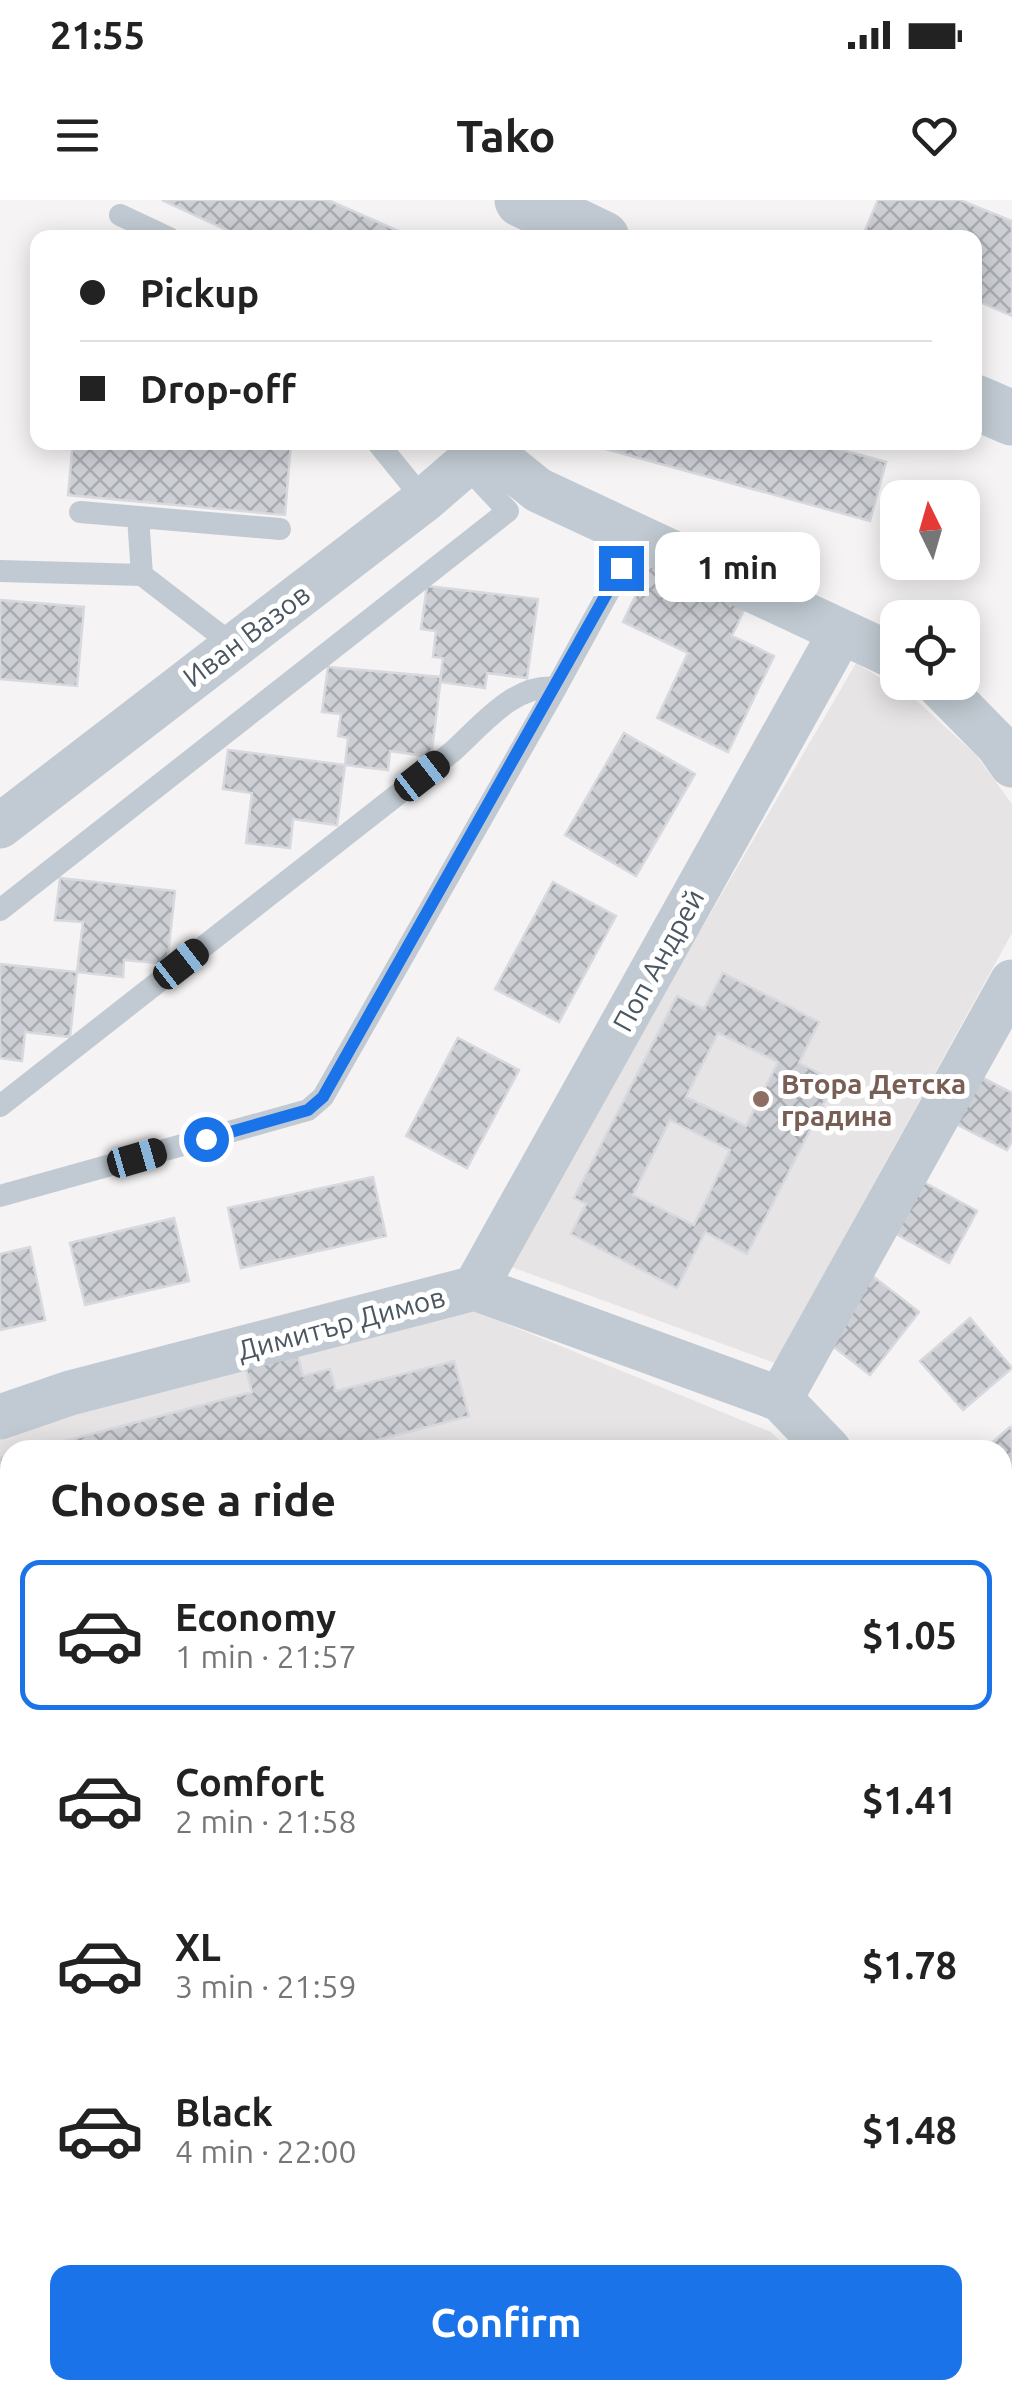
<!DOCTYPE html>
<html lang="en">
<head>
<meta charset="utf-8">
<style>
	:root { --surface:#fff; --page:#f2f2f2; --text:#222; --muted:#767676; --line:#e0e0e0; --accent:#1a73e8 }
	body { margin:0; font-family:Ubuntu,sans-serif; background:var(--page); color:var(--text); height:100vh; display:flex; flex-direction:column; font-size:38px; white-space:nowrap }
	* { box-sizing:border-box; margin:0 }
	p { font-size:32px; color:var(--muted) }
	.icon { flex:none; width:55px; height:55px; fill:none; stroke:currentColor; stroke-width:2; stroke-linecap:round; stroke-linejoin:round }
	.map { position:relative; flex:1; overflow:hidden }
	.side { position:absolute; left:0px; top:1240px; width:1012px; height:960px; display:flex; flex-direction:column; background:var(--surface); border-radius:30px 30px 0 0; box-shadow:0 5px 25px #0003 }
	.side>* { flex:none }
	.guide { position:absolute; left:30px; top:30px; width:952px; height:220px; border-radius:20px; box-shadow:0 5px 25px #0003; display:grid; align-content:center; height:220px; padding:0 50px; background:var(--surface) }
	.needle { width:65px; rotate:355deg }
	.tools { position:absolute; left:880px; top:280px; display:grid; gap:20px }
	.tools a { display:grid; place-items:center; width:100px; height:100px; border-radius:20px; background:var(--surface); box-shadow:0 5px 25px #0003; font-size:50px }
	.end { position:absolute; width:45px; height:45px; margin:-22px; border:12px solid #1a73e8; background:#fff; box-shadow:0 0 0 5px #fff }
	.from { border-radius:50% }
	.bubble { position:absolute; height:70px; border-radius:20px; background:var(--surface); box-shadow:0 5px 25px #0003; font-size:32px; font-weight:700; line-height:70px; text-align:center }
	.car { position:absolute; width:30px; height:60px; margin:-30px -15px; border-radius:12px; box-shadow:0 0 8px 2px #0007; background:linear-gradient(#222 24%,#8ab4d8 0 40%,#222 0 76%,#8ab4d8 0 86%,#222 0) }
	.guide b { display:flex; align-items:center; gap:35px; height:95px; font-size:38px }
	.guide b+b { border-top:2px solid var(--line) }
	.guide i { width:25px; height:25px; background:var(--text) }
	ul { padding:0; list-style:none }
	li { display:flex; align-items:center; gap:30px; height:150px; margin:0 20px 15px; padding:0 30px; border:5px solid transparent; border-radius:20px }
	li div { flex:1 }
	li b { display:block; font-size:38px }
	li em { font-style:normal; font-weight:700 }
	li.active { border-color:var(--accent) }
	li>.icon { width:90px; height:90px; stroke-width:1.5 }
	h2 { padding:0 50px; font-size:45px; line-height:120px }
	.button { display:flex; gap:20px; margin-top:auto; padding:20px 50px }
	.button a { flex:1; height:115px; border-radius:20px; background:var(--accent); color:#fff; font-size:40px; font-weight:700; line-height:115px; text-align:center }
	.status { display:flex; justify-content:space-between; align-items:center; height:70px; padding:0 50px; background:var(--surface); direction:ltr }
	.status svg { height:28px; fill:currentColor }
	header { display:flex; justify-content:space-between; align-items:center; height:130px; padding:0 50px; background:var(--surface); font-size:45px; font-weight:700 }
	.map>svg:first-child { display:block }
	.education { fill:#e6e4e5 }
	.building { fill:url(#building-cross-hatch); stroke:#d7d9de; stroke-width:2.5; fill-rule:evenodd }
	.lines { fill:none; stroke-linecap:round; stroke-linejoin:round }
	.service { stroke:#c1cad2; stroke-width:22 }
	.minor { stroke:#c1cad2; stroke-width:45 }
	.tertiary { stroke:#c1cad2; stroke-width:55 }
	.route { stroke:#1a73e8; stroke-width:12 }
	.education-dot { fill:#8d6e63; stroke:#fff; stroke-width:4 }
	.labels { text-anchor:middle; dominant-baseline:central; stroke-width:10; stroke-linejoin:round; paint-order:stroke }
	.street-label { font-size:28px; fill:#4a5661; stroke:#fff }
	.education-label { font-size:28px; font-weight:bold; fill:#785e54; stroke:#fff; text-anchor:start }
</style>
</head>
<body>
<div class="status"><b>21:55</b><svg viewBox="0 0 49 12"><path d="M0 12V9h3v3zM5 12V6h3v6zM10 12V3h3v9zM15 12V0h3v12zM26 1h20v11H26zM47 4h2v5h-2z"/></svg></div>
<header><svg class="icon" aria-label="menu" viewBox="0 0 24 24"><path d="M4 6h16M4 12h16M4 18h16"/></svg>Tako<svg class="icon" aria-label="heart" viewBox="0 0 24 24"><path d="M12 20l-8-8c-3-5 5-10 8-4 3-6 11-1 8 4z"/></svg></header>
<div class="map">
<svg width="1012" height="2200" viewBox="0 0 1012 2200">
	<defs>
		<pattern id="building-cross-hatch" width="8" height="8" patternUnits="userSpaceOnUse" patternTransform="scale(2.5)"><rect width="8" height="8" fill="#cdcfd5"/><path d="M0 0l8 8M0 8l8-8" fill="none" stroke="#a8abb0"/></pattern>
	</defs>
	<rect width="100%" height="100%" fill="#f5f3f3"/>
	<path class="education" d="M 856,463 L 917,501 L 976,555 L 1012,604 L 1012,733 L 775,1163 L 506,1065 Z
		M 475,1111 L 771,1232 L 789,1250 L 10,1250 L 10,1603 L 0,1603 L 0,1229 Z
		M 1002,1468 L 1012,1478 L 1012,1579 L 1003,1579 Z"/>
	<path class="building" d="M 162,0 L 328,0 L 414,38 L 244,38 Z
		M 878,0 L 960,0 L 1012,21 L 1012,116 L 975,100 L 975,38 L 862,38 Z
		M 73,242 L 291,242 L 285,315 L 68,295 Z
		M 580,242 L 813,242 L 886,262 L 870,321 Z
		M 655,355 L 749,399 L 732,436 L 774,456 L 728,552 L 657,518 L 688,453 L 623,422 Z
		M 427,386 L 538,399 L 527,478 L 487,473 L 485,488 L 440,482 L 443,458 L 433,457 L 436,431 L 421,429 Z
		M 0,400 L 84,407 L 77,486 L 0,479 Z
		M 328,467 L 441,477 L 431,557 L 390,551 L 388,570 L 345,565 L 348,538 L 338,536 L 341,514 L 322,512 Z
		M 624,533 L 695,574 L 636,676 L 565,635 Z
		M 228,550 L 345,565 L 337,625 L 293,619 L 290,648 L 246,643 L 252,593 L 223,589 Z
		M 60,678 L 175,691 L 167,764 L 124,760 L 123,777 L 77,772 L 83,722 L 55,720 Z
		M 553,682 L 616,716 L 559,822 L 495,789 Z
		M 0,764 L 77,772 L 70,837 L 25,832 L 22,861 L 0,858 Z
		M 723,773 L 819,822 L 799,863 L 835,881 L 747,1054 L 705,1032 L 677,1088 L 571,1034 L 586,1004 L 574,998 L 677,796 L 704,809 ZM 718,833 L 778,862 L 746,926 L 686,897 ZM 670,920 L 730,950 L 694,1025 L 633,995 Z
		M 458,838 L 519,870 L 467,968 L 406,936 Z
		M 972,872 L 1012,893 L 1012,941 L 1007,950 L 948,920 Z
		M 373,977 L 386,1036 L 241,1068 L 228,1008 Z
		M 916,978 L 977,1011 L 949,1063 L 887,1029 Z
		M 174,1018 L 189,1081 L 85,1105 L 70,1043 Z
		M 30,1047 L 45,1120 L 0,1130 L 0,1054 Z
		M 870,1074 L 919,1112 L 870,1175 L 821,1137 Z
		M 970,1118 L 1012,1168 L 963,1210 L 920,1161 Z
		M 297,1153 L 303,1176 L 330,1169 L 336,1191 L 454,1161 L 469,1216 L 339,1250 L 30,1250 L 252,1192 L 245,1166 Z
		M 1010,1227 L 1012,1230 L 1012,1314 L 1002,1304 L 1002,1250 L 984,1250 Z
		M 10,1255 L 10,1320 L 0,1323 L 0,1258 Z
		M 0,1377 L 10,1415 L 10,1540 L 0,1543 Z
		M 1002,1621 L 1012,1621 L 1012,1694 L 1002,1694 Z
		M 1012,2012 L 1012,2078 L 1006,2078 L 1006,2083 L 1002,2083 L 1002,2013 Z"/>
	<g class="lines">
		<path class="service" d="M 120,15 L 169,38
			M 377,242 L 424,300
			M 80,312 L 280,329
			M 138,317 L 142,375
			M 0,371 L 142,375 L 233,445
			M 0,710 L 508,311 L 466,266
			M 0,906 L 452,552 C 481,526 514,483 556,488 L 638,338
			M 0,996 L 308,910 L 323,897 L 556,488"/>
		<path class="minor" d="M 487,249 L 538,290 L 898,458
			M 936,482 L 998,545 L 1012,565
			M 0,626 L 424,300 L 491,242
			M 475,1088 L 841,432
			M 780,1199 L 1012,782
			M 0,1217 L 70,1193 L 475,1088 L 780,1199 L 829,1250
			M 1002,1430 L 1012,1440
			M 1002,1593 L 1012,1593
			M 0,1632 L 10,1632
			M 0,1993 L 10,1992
			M 1002,1996 L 1012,1996
			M 552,2190 L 552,2200"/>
		<path class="tertiary" d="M 522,0 L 602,38
			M 975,202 L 1012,218
			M 667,2200 L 1012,2190"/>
	</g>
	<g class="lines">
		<path class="route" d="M 206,939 L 308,910 L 323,897 L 621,368"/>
	</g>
	<circle class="education-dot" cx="761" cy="899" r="10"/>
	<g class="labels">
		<g class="street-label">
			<text transform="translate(246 435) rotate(-37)">Иван Вазов</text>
			<text transform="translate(658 760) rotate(-61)">Поп Андрей</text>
			<text transform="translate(341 1123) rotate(-15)">Димитър Димов</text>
		</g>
		<g class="education-label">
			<text x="781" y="883">Втора Детска<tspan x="781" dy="32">градина</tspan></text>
		</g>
	</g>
</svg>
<div class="tools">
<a><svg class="needle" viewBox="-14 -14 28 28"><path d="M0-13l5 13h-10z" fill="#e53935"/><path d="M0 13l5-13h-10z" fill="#767676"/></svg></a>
<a><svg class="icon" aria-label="locate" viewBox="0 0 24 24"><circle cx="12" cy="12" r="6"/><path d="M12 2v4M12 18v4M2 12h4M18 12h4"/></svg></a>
</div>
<i class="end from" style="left:206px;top:939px"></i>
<i class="end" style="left:621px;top:368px"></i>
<div class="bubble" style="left:655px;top:332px;width:165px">1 min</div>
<i class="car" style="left:422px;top:576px;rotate:52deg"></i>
<i class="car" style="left:181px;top:764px;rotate:52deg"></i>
<i class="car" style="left:137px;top:958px;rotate:74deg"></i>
<div class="guide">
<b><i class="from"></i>Pickup</b>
<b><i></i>Drop-off</b>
</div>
<section class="side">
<h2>Choose a ride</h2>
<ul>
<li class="active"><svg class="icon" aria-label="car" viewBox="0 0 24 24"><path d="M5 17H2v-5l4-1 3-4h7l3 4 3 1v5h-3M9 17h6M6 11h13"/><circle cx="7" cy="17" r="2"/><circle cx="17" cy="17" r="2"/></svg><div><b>Economy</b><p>1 min · 21:57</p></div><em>$1.05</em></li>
<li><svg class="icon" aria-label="car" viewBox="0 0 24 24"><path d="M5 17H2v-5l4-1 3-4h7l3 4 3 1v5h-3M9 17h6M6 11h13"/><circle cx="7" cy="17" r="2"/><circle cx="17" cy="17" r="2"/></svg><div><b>Comfort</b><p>2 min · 21:58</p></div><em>$1.41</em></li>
<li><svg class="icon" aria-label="car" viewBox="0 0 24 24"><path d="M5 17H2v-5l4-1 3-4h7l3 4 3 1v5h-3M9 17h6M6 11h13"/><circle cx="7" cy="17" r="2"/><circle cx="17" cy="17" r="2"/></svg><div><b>XL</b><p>3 min · 21:59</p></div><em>$1.78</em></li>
<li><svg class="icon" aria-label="car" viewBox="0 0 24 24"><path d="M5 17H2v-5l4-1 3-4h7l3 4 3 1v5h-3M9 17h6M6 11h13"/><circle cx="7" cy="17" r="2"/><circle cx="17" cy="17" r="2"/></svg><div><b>Black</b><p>4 min · 22:00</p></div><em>$1.48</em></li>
</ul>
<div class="button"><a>Confirm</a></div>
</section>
</div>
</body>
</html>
